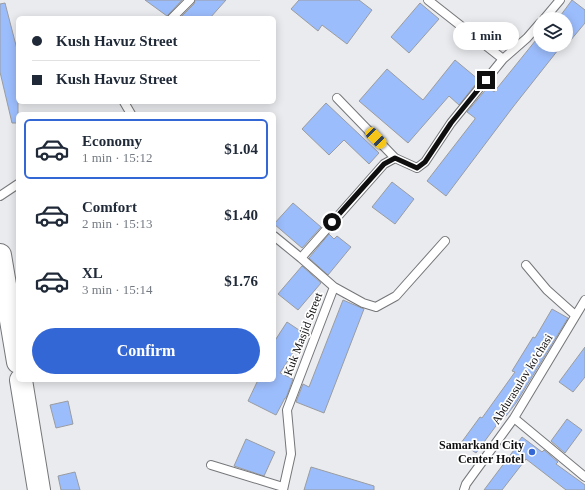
<!DOCTYPE html>
<html lang="en">
<head>
<meta charset="utf-8">
<style>
	:root { --surface:#fff; --page:#f6f6f7; --text:#1f2937; --muted:#747a83; --line:#e0e1e3; --accent:#3467d6 }
	body { margin:0; font-family:"Times New Roman",serif; background:var(--page); color:var(--text); height:100vh; display:flex; flex-direction:column; font-size:15px; white-space:nowrap }
	* { box-sizing:border-box; margin:0 }
	p { font-size:13px; color:var(--muted) }
	.icon { flex:none; width:22px; height:22px; fill:none; stroke:currentColor; stroke-width:2; stroke-linecap:round; stroke-linejoin:round }
	.map { position:relative; flex:1; overflow:hidden }
	.sheet { position:absolute; left:16px; top:112px; width:260px; height:270px; display:flex; flex-direction:column; background:var(--surface); border-radius:6px; box-shadow:0 2px 10px #0003 }
	.sheet>* { flex:none }
	.hud { position:absolute; left:16px; top:16px; width:260px; height:88px; border-radius:6px; box-shadow:0 2px 10px #0003; display:grid; align-content:center; height:88px; padding:0 16px; background:var(--surface) }
	.controls { position:absolute; left:533px; top:12px; display:grid; gap:8px }
	.controls a { display:grid; place-items:center; width:40px; height:40px; border-radius:50%; background:var(--surface); box-shadow:0 2px 10px #0003; font-size:20px }
	.end { position:absolute; width:18px; height:18px; margin:-9px; border:5px solid #0f0f10; background:#fff; box-shadow:0 0 0 2px #fff }
	.from { border-radius:50% }
	.bubble { position:absolute; height:28px; border-radius:14px; background:var(--surface); box-shadow:0 2px 10px #0003; font-size:13px; font-weight:600; line-height:28px; text-align:center }
	.car { position:absolute; width:12px; height:24px; margin:-12px -6px; border-radius:5px; box-shadow:0 0 3px 1px #0007; background:linear-gradient(#f5c518 24%,#345 0 40%,#f5c518 0 76%,#345 0 86%,#f5c518 0) }
	.hud b { display:flex; align-items:center; gap:14px; height:38px; font-size:15px }
	.hud b+b { border-top:1px solid var(--line) }
	.hud i { width:10px; height:10px; background:var(--text) }
	ul { padding:7px 0 0; list-style:none }
	li { display:flex; align-items:center; gap:12px; height:60px; margin:0 8px 6px; padding:0 8px; border:2px solid transparent; border-radius:6px }
	li div { flex:1 }
	li b { display:block; font-size:15px }
	li em { font-style:normal; font-weight:600 }
	li.current { border-color:var(--accent) }
	li>.icon { width:36px; height:36px; stroke-width:1.5 }
	.cta { display:flex; gap:8px; margin-top:auto; padding:8px 16px }
	.cta a { flex:1; height:46px; border-radius:24px; background:var(--accent); color:#fff; font-size:16px; font-weight:600; line-height:46px; text-align:center }
	.map>svg:first-child { display:block }
	.building { fill:#9cbdfc; stroke:#9a9c9f }
	.lines { fill:none; stroke-linecap:round; stroke-linejoin:round }
	.service-casing { stroke:#757679; stroke-width:10 }
	.secondary-casing { stroke:#757679; stroke-width:24 }
	.service { stroke:#fff; stroke-width:8 }
	.secondary { stroke:#fff; stroke-width:22 }
	.route { stroke:#0f0f10; stroke-width:5 }
	.poi-dot { fill:#3467d6; stroke:#fff; stroke-width:1.5 }
	.labels { text-anchor:middle; dominant-baseline:central; stroke-width:3.5; stroke-linejoin:round; paint-order:stroke }
	.street-label { font-size:12px; fill:#0f0f10; stroke:#fff }
	.poi-label { font-size:12px; font-weight:bold; fill:#0f0f10; stroke:#fff; text-anchor:end }
</style>
</head>
<body>
<div class="map">
<svg width="585" height="490" viewBox="0 0 585 490">
	<rect width="100%" height="100%" fill="#e9ebee"/>
	<path class="building" d="M 145,0 L 182,0 L 167,16 Z
		M 195,0 L 226,0 L 210,18 L 180,18 L 194,4 Z
		M 299,0 L 359,0 L 372,10 L 347,44 L 322,25 L 318,31 L 291,9 Z
		M 572,0 L 585,10 L 585,23 L 570,41 L 567,39 L 566,40 L 566,19 L 558,19 Z
		M 5,3 L 18,53 L 18,123 L 12,123 L 0,72 L 0,4 Z
		M 420,3 L 439,19 L 409,53 L 391,37 Z
		M 540,35 L 540,45 L 562,45 L 513,107 L 446,196 L 427,181 L 475,119 L 475,118 L 467,112 L 488,87 L 494,92 Z
		M 455,60 L 479,80 L 459,105 L 449,96 L 408,143 L 359,101 L 387,69 L 423,100 Z
		M 326,103 L 379,153 L 369,164 L 344,140 L 329,155 L 302,129 Z
		M 392,182 L 414,199 L 395,224 L 372,207 Z
		M 293,203 L 321,227 L 302,248 L 274,224 Z
		M 329,234 L 334,239 L 337,236 L 351,247 L 328,275 L 309,258 Z
		M 302,266 L 321,283 L 298,310 L 278,294 Z
		M 343,300 L 364,309 L 324,413 L 296,402 L 303,384 L 309,387 Z
		M 552,309 L 568,318 L 516,403 L 506,416 L 504,415 L 476,453 L 461,443 L 480,417 L 482,418 L 515,372 L 512,371 L 533,337 L 535,338 Z
		M 287,322 L 305,334 L 280,373 L 293,379 L 286,398 L 285,398 L 276,415 L 248,401 L 258,380 L 274,380 L 274,342 Z
		M 585,347 L 585,377 L 573,392 L 559,382 Z
		M 68,401 L 73,424 L 56,428 L 50,405 Z
		M 567,419 L 582,430 L 565,453 L 551,441 Z
		M 522,437 L 542,452 L 544,450 L 558,462 L 556,464 L 585,485 L 585,490 L 566,490 L 526,459 L 502,490 L 484,490 L 514,450 L 513,449 Z
		M 246,439 L 275,452 L 264,476 L 234,466 Z
		M 311,467 L 374,486 L 374,490 L 304,490 Z
		M 75,472 L 80,490 L 61,490 L 58,476 Z"/>
	<g class="lines">
		<g class="service-casing">
			<path id="service" d="M 428,0 L 503,59
				M 172,18 L 190,0
				M 544,19 L 560,0
				M 337,98 L 395,158
				M 124,102 L 131,114
				M 0,196 L 18,184
				M 274,236 L 301,258 L 334,287 L 287,410 L 291,454 L 283,490
				M 301,258 L 384,164 L 395,158 L 417,168 L 425,162 L 451,123 L 503,59 L 527,38 L 540,23
				M 526,265 L 547,290 L 575,315
				M 334,287 L 363,303 L 376,307 L 396,296 L 445,241
				M 514,418 L 585,477
				M 211,465 L 283,487
				M 464,490 L 466,484 L 514,418 L 585,300"/>
		</g>
		<g class="secondary-casing">
			<path id="secondary" d="M 0,255 L 18,362
				M 21,380 L 39,490"/>
		</g>
		<use href="#service" class="service"/>
		<use href="#secondary" class="secondary"/>
	</g>
	<g class="lines">
		<path class="route" d="M 332,222 L 384,164 L 395,158 L 417,168 L 425,162 L 451,123 L 486,80"/>
	</g>
	<circle class="poi-dot" cx="532" cy="452" r="4"/>
	<g class="labels">
		<g class="street-label">
			<text transform="translate(303 334) rotate(-69)">Kuk Masjid Street</text>
			<text transform="translate(522 379) rotate(-58)">Abdurasulov ko'chasi</text>
		</g>
		<g class="poi-label">
			<text x="524" y="445">Samarkand City<tspan x="524" dy="14">Center Hotel</tspan></text>
		</g>
	</g>
</svg>
<div class="controls">
<a><svg class="icon" aria-label="layers" viewBox="0 0 24 24"><path d="M12 4l9 5-9 5-9-5zM3 14l9 5 9-5"/></svg></a>
</div>
<i class="end from" style="left:332px;top:222px"></i>
<i class="end" style="left:486px;top:80px"></i>
<div class="bubble" style="left:453px;top:22px;width:66px">1 min</div>
<i class="car" style="left:376px;top:138px;rotate:136deg"></i>
<div class="hud">
<b><i class="from"></i>Kush Havuz Street</b>
<b><i></i>Kush Havuz Street</b>
</div>
<section class="sheet">
<ul>
<li class="current"><svg class="icon" aria-label="car" viewBox="0 0 24 24"><path d="M5 17H2v-5l4-1 3-4h7l3 4 3 1v5h-3M9 17h6M6 11h13"/><circle cx="7" cy="17" r="2"/><circle cx="17" cy="17" r="2"/></svg><div><b>Economy</b><p>1 min · 15:12</p></div><em>$1.04</em></li>
<li><svg class="icon" aria-label="car" viewBox="0 0 24 24"><path d="M5 17H2v-5l4-1 3-4h7l3 4 3 1v5h-3M9 17h6M6 11h13"/><circle cx="7" cy="17" r="2"/><circle cx="17" cy="17" r="2"/></svg><div><b>Comfort</b><p>2 min · 15:13</p></div><em>$1.40</em></li>
<li><svg class="icon" aria-label="car" viewBox="0 0 24 24"><path d="M5 17H2v-5l4-1 3-4h7l3 4 3 1v5h-3M9 17h6M6 11h13"/><circle cx="7" cy="17" r="2"/><circle cx="17" cy="17" r="2"/></svg><div><b>XL</b><p>3 min · 15:14</p></div><em>$1.76</em></li>
</ul>
<div class="cta"><a>Confirm</a></div>
</section>
</div>
</body>
</html>
